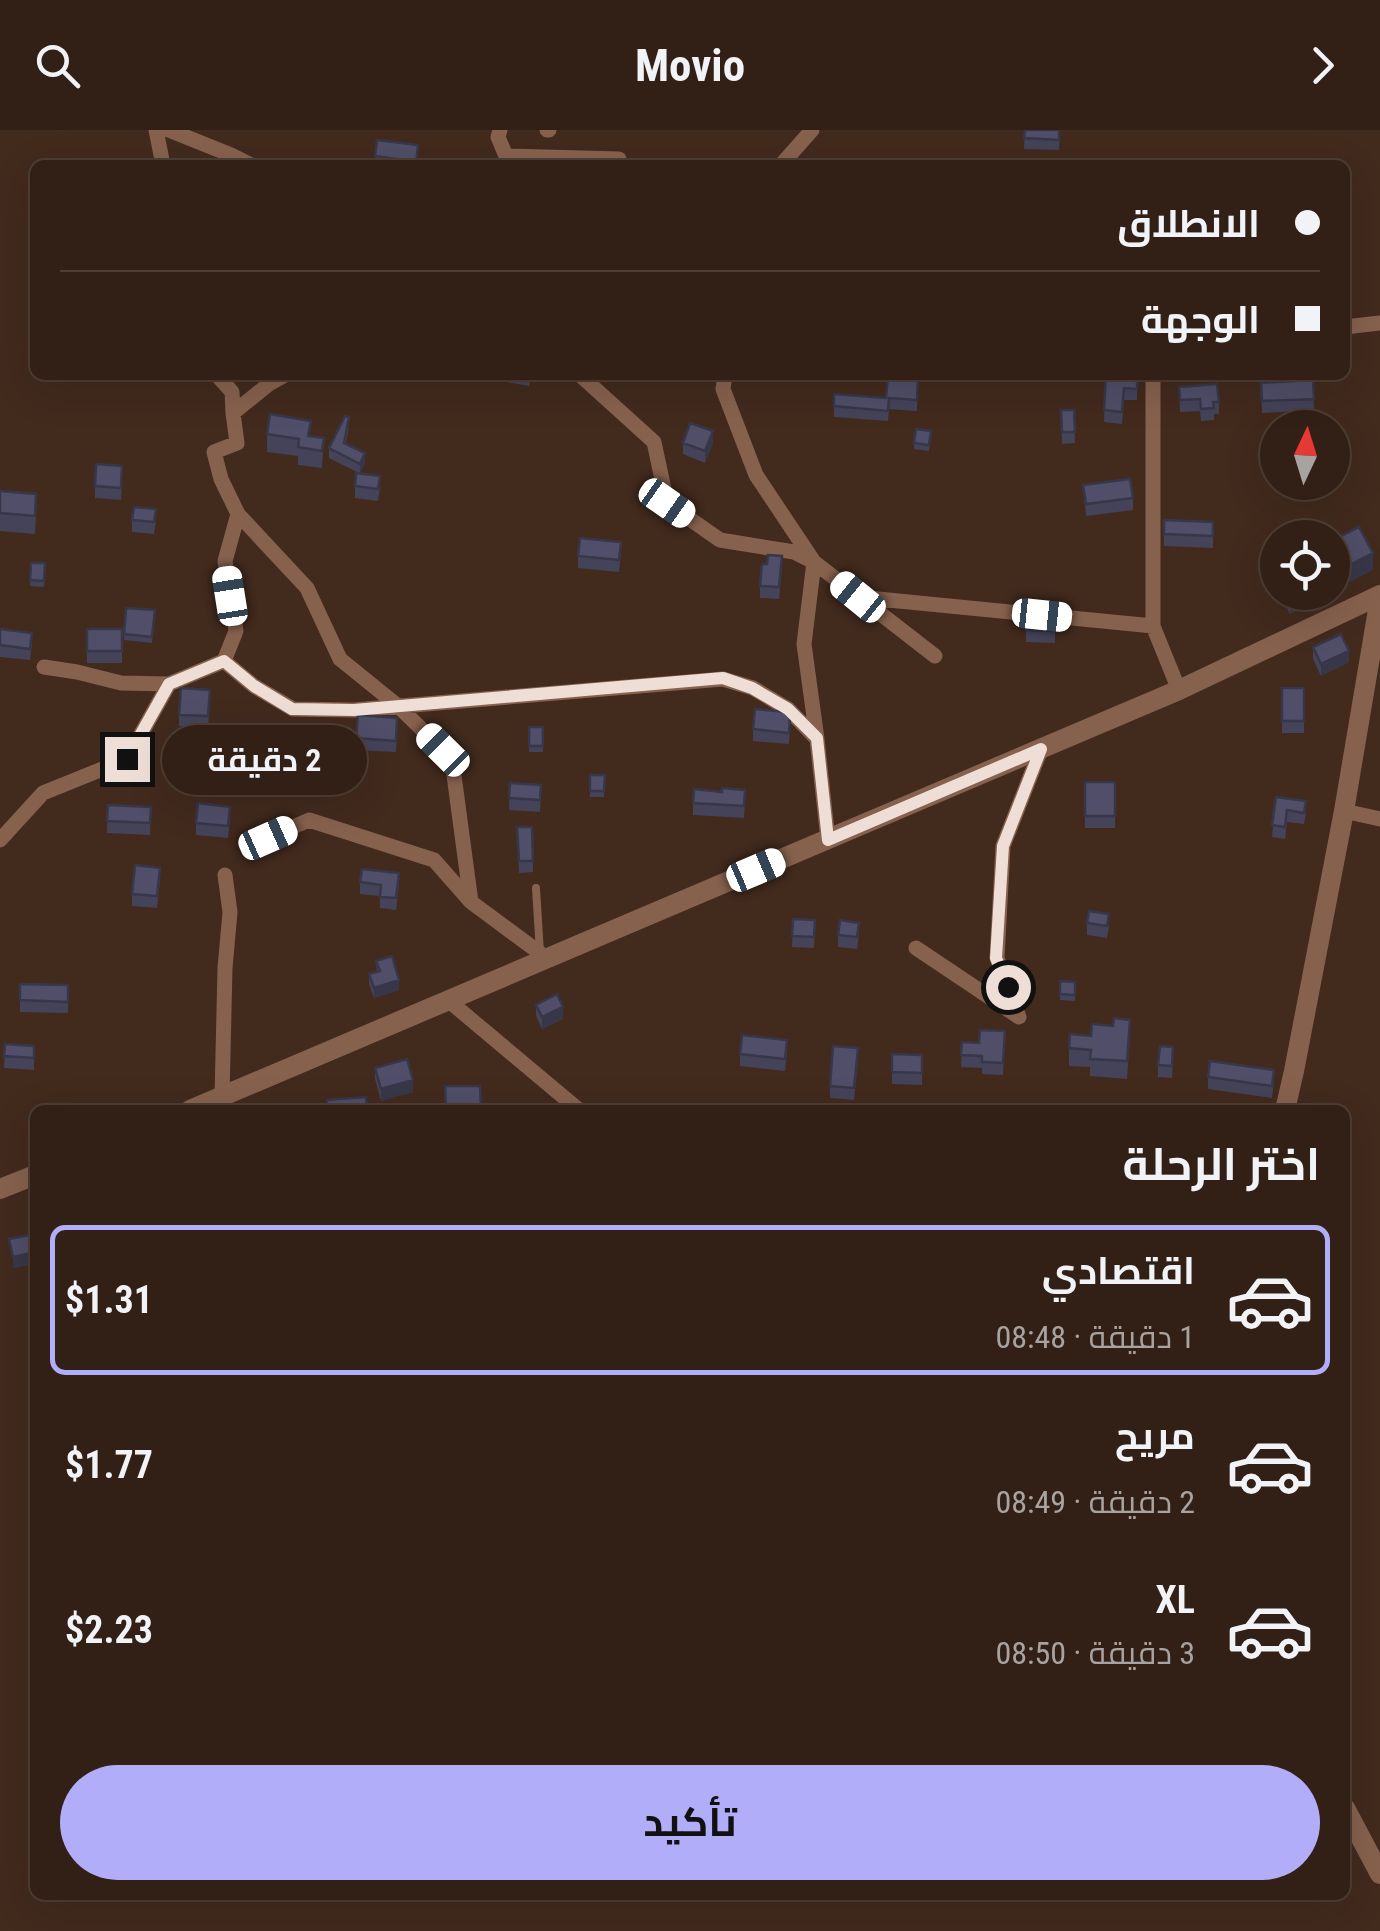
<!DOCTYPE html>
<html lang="ar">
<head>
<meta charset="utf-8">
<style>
	:root { --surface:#322016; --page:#3d2d23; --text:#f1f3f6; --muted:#a8a3a1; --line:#4d3e35; --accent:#b2adf9 }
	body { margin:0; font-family:"Roboto Condensed",Cairo,sans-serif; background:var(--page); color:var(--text); direction:rtl; height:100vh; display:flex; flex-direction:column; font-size:38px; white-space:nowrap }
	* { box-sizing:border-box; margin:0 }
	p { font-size:32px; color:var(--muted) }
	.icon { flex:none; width:55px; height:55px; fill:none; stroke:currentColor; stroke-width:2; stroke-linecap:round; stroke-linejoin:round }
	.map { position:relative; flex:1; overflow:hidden; direction:ltr }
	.side { position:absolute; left:30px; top:975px; width:1320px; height:795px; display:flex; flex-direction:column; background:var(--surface); border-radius:15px; box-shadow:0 10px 40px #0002,0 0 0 2px var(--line); direction:rtl }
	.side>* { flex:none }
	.hud { position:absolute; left:30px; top:30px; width:1320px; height:220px; border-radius:15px; box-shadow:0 10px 40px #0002,0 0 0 2px var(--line); direction:rtl; display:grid; align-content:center; height:220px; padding:0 30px; background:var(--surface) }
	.needle { width:65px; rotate:4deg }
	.controls { position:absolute; left:1260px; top:280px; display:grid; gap:20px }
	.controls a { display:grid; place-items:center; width:90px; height:90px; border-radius:50%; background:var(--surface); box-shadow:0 10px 40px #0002,0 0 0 2px var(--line); font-size:50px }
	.end { position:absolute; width:45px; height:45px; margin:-22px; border:12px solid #eeded5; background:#111; box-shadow:0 0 0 5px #111 }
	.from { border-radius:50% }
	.bubble { position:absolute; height:70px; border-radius:35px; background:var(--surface); box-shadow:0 10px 40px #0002,0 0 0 2px var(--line); font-size:32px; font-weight:700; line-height:70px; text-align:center; direction:rtl }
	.car { position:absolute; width:30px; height:60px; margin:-30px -15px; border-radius:12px; box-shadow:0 0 8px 2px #0007; background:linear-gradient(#fff 24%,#345 0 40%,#fff 0 76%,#345 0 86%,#fff 0) }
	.hud b { display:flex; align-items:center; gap:35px; height:95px; font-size:38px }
	.hud b+b { border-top:2px solid var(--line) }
	.hud i { width:25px; height:25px; background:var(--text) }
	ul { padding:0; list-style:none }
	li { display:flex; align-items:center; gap:30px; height:150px; margin:0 20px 15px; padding:0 10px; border:5px solid transparent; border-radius:15px }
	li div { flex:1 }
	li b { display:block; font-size:38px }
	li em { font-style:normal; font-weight:700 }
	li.on { border-color:var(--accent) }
	li>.icon { width:90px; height:90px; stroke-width:1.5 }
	h2 { padding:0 30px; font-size:45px; line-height:120px }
	.cta { display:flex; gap:20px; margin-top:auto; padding:20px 30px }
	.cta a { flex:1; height:115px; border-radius:60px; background:var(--accent); color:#111; font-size:40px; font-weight:700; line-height:115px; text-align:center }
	header { display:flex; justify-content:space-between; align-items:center; height:130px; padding:0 30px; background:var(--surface); font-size:45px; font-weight:700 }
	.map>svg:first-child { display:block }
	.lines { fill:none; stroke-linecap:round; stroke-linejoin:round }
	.service { stroke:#86614e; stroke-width:8 }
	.minor { stroke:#86614e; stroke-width:15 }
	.tertiary { stroke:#86614e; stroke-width:20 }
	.wall { fill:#454359 }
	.shaded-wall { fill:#383749 }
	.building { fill:#504e68; stroke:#383749; stroke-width:2.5 }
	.route { stroke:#eeded5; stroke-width:12 }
</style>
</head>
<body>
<header><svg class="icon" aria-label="forward" viewBox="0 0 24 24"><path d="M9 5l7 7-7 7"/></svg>Movio<svg class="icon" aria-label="search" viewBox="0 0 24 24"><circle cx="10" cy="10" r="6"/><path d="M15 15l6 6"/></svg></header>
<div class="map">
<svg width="1380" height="1801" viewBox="0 0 1380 1801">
	<rect width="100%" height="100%" fill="#422a1d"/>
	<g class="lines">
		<path class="service" d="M 536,758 L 540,823"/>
		<path class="minor" d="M 156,0 L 163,35
			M 169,0 L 231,25 L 251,35
			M 500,0 L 498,7 L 506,26 L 619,29
			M 547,0 L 549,0
			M 781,35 L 812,0
			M 1345,197 L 1380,193
			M 217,245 L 232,262 L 233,283
			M 580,245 L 654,312 L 667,373 L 720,410 L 794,422 L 814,432 L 935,526
			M 725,245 L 723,259 L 756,345 L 814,432 L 804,514 L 817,609
			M 1153,245 L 1153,496 L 1179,560
			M 238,384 L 307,458 L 340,529 L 398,576 L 443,620 L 453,638 L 471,772 L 540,823 L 539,833
			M 858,467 L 1153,496
			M 224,531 L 254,556 L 293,579 L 354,580 L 723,549 L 753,558 L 788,579 L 817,609 L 828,710
			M 44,537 L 77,542 L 121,553 L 169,554
			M 1344,681 L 1380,689
			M 268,708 L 309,690 L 434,730 L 471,772
			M 0,710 L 43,663 L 127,629 L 169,554 L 224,531 L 236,501 L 225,431 L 238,384 L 221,349 L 214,322 L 237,313 L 233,283 L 269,254 L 285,245
			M 916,818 L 1019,887 L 997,828 L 1003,716 L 1041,619
			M 449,871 L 579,980
			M 222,967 L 225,838 L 230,782 L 225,745"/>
		<path class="tertiary" d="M 190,980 L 1179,560 L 1380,465
			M 1285,980 L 1294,941 L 1344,681 L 1380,468
			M 0,1059 L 35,1045
			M 1345,1678 L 1380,1744"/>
	</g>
	<path class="wall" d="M 1025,0 L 1060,0 L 1059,20 L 1024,19 Z
		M 375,26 L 418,27 L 417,35 L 375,35 Z
		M 1345,63 L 1349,63 L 1349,86 L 1345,86 Z
		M 397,245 L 420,245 L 420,248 Z
		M 501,245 L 531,245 L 529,256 L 501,251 Z
		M 918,245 L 917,281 L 889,279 L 888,291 L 834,287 L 834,264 L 886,268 Z
		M 1106,245 L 1137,246 L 1137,270 L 1124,270 L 1122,294 L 1104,292 Z
		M 1313,250 L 1314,280 L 1262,283 L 1261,253 Z
		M 1179,257 L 1219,272 L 1219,284 L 1214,284 L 1214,290 L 1201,291 L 1200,281 L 1180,282 Z
		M 1061,280 L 1074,280 L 1075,313 L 1062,314 Z
		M 349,297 L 346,313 L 365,333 L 360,343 L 380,358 L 378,371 L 355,368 L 355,356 L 359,343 L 329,328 L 329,318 Z
		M 916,299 L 931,301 L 929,321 L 914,319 Z
		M 267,304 L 324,308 L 322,338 L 298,335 L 298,326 L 267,322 Z
		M 683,313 L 713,313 L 705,333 L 683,324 Z
		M 122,348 L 121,370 L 95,368 L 95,356 Z
		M 1083,355 L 1133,368 L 1133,380 L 1086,386 Z
		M 0,361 L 36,382 L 35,404 L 0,401 Z
		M 132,390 L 156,391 L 154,404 L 132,402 Z
		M 1164,390 L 1213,392 L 1213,418 L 1164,416 Z
		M 621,424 L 619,442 L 578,438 L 578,426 Z
		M 31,433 L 45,433 L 44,457 L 30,456 Z
		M 767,434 L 782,437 L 779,469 L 760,468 L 760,456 Z
		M 1279,462 L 1330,462 L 1290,484 Z
		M 126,478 L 155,486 L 152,513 L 124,510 Z
		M 1026,488 L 1055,488 L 1055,513 L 1026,512 Z
		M 0,499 L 32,514 L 30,530 L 0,527 Z
		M 87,499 L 122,499 L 122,533 L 87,533 Z
		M 1313,517 L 1349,532 L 1321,546 L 1313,529 Z
		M 1282,558 L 1304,558 L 1304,603 L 1282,603 Z
		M 210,572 L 208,598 L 179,596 L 179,585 Z
		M 529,597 L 543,597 L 543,622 L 529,622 Z
		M 790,598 L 789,614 L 753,611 L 753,599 Z
		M 397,600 L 396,622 L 356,620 L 356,608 Z
		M 281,611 L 280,630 L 237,626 L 237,614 Z
		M 590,645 L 605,645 L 604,667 L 590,667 Z
		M 1085,652 L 1115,652 L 1115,698 L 1085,698 Z
		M 510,653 L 541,655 L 540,682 L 509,680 Z
		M 1276,667 L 1306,683 L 1304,694 L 1287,692 L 1285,709 L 1272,707 Z
		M 745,672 L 744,688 L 693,685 L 693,673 Z
		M 108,675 L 151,677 L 150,705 L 107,703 Z
		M 230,689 L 228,708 L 196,705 L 196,693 Z
		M 517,697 L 533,731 L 533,742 L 519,743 Z
		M 160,750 L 157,778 L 132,776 L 132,764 Z
		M 360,752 L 399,755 L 396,780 L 380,778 L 380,766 L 360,764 Z
		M 793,789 L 815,790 L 814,818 L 792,817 Z
		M 1087,793 L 1109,796 L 1107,808 L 1087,805 Z
		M 859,804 L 857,819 L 838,817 L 838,805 Z
		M 376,831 L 399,860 L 374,868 L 369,854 L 369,844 L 377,842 Z
		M 1060,851 L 1075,852 L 1075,871 L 1060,870 Z
		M 20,854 L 68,855 L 68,883 L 20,882 Z
		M 536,875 L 563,889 L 542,899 L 536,886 Z
		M 1005,901 L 1003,945 L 982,944 L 982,938 L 961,937 L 962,912 L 979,913 Z
		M 1130,907 L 1127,949 L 1090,946 L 1090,937 L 1069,936 L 1069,918 Z
		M 5,914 L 34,916 L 34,940 L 4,938 Z
		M 787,922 L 785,941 L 740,936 L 740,924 Z
		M 892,924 L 922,925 L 922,955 L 892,954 Z
		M 1173,929 L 1172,948 L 1158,947 L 1158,935 Z
		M 858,930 L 854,970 L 830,968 L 830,956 Z
		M 375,938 L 413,962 L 381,971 L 375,949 Z
		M 1208,947 L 1274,952 L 1272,968 L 1208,959 Z"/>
	<path class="shaded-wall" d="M 713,301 L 713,313 L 705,333 L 705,321 Z
		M 365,323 L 365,333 L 360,344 L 360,334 Z
		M 1373,423 L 1373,440 L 1332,461 L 1332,444 Z
		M 1296,462 L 1330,462 L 1290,484 L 1290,466 Z
		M 1349,521 L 1349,532 L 1321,546 L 1321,534 Z
		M 399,850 L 399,860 L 374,868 L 374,858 Z
		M 563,877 L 563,889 L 542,899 L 542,887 Z
		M 413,950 L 413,962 L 381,971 L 381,959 Z
		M 35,1122 L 35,1134 L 13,1138 L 13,1127 Z"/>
	<path class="building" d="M 1025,0 L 1059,0 L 1059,10 L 1024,8 Z
		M 377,10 L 418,15 L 416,35 L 404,35 L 404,30 L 375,26 Z
		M 1345,63 L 1349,63 L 1349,75 L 1345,75 Z
		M 888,245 L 918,245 L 917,270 L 889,268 L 888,281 L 834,276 L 834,264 L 886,268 Z
		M 1106,245 L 1137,246 L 1137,259 L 1124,258 L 1122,282 L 1104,280 Z
		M 1313,250 L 1314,269 L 1262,271 L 1261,253 Z
		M 1217,254 L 1219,272 L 1213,272 L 1214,278 L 1201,279 L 1200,269 L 1180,270 L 1179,257 Z
		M 1061,280 L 1074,280 L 1075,302 L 1062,302 Z
		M 270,284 L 311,291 L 308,306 L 324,308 L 322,321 L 298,317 L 299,309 L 267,304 Z
		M 345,286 L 349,287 L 344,313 L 365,323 L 360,334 L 329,318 Z
		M 690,293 L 713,301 L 705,321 L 683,313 Z
		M 916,299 L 931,301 L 929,315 L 914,313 Z
		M 96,334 L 122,336 L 121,358 L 95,356 Z
		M 356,343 L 380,346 L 378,359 L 355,356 Z
		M 1130,349 L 1133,368 L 1086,374 L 1083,355 Z
		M 0,361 L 36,364 L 35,386 L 0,383 Z
		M 134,377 L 156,379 L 154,392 L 132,390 Z
		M 1164,390 L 1213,392 L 1213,406 L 1164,404 Z
		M 1359,397 L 1373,423 L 1332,444 L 1332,411 Z
		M 580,408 L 621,412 L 619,430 L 578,426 Z
		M 768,425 L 782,426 L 779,457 L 760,456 L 762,434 L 767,434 Z
		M 31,433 L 45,433 L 44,451 L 30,450 Z
		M 126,478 L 155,480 L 152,507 L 124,504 Z
		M 1026,488 L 1055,488 L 1055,501 L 1026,500 Z
		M 0,499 L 32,503 L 30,519 L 0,515 Z
		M 87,499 L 122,499 L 122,521 L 87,521 Z
		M 1341,504 L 1349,521 L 1321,534 L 1313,517 Z
		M 181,558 L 210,560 L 208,586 L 179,585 Z
		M 1282,558 L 1304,558 L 1304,591 L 1282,591 Z
		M 755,579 L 787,582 L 790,586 L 789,603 L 753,599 Z
		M 358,585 L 397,588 L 396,611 L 356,608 Z
		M 238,595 L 281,599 L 280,618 L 237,614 Z
		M 529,597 L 543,597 L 543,616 L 529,616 Z
		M 590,645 L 605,645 L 604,661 L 590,661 Z
		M 1085,652 L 1115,652 L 1115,686 L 1085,686 Z
		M 510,653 L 541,655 L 540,670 L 509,668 Z
		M 722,658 L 745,660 L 744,676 L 693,673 L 694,659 L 722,662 Z
		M 1276,667 L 1306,671 L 1304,683 L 1287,680 L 1285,697 L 1272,695 Z
		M 198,673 L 230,677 L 228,696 L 196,693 Z
		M 108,675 L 151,677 L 150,693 L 107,691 Z
		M 517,697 L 532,697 L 533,731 L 519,731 Z
		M 135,735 L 160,738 L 157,766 L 132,764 Z
		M 362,739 L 399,743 L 396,768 L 380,767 L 381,755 L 360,752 Z
		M 1089,781 L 1109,784 L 1107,796 L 1087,793 Z
		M 793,789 L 815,790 L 814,807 L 792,806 Z
		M 840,790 L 859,793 L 857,807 L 838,805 Z
		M 392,826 L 399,850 L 374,858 L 369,844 L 380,841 L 376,831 Z
		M 1060,851 L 1075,852 L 1075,865 L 1060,864 Z
		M 20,854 L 68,855 L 68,872 L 20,870 Z
		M 557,864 L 563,877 L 542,887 L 536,875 Z
		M 1114,888 L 1130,890 L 1127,931 L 1090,929 L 1091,920 L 1069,918 L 1070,904 L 1091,906 L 1092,894 L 1113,896 Z
		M 980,900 L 1005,901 L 1003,933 L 982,932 L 982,926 L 961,925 L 962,912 L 979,913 Z
		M 742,905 L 787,910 L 785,929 L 740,924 Z
		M 5,914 L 34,916 L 34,928 L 4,926 Z
		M 833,916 L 858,918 L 854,958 L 830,956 Z
		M 1160,916 L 1173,917 L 1172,936 L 1158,935 Z
		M 892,924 L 922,925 L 922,943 L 892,942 Z
		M 407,929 L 413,950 L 381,959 L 375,938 Z
		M 1210,931 L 1274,940 L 1272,956 L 1208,947 Z
		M 445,956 L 480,956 L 481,980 L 446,980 Z
		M 366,967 L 367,979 L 327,980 L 327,970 Z
		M 35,1104 L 35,1122 L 13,1127 L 9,1109 Z"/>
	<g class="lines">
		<path class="route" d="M 127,629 L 169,554 L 224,531 L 254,556 L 292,579 L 354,580 L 723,548 L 752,558 L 788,579 L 817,608 L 828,710 L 1041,619 L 1003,716 L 996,828 L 1008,857"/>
	</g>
</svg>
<div class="controls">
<a><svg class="needle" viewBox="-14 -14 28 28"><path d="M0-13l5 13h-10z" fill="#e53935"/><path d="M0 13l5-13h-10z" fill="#a8a3a1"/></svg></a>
<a><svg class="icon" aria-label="locate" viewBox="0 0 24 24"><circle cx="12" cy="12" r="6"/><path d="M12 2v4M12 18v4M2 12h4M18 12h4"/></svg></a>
</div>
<i class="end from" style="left:1008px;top:857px"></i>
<i class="end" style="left:127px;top:629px"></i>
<div class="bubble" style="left:162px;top:595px;width:205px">2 دقيقة</div>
<i class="car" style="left:667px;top:373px;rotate:125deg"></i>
<i class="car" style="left:230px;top:466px;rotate:351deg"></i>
<i class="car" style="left:858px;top:467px;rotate:309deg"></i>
<i class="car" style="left:1042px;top:485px;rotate:96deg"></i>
<i class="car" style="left:443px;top:620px;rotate:315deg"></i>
<i class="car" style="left:268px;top:708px;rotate:66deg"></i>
<i class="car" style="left:756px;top:740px;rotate:67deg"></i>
<div class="hud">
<b><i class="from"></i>الانطلاق</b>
<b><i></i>الوجهة</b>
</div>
<section class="side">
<h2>اختر الرحلة</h2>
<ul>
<li class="on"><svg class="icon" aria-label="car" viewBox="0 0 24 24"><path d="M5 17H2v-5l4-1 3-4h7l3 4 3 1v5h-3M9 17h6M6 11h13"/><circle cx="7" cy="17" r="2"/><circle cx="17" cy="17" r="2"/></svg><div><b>اقتصادي</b><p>1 دقيقة · 08:48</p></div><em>$1.31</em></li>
<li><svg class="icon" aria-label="car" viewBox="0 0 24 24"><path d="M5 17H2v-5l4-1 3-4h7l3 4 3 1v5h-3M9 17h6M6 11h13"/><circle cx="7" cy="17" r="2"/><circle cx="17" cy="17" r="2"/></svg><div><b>مريح</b><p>2 دقيقة · 08:49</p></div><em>$1.77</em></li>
<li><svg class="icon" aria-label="car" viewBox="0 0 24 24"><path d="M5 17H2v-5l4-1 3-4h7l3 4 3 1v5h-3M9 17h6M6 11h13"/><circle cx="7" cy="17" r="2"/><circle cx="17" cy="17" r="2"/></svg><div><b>XL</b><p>3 دقيقة · 08:50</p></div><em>$2.23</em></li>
</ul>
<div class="cta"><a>تأكيد</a></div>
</section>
</div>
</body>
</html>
